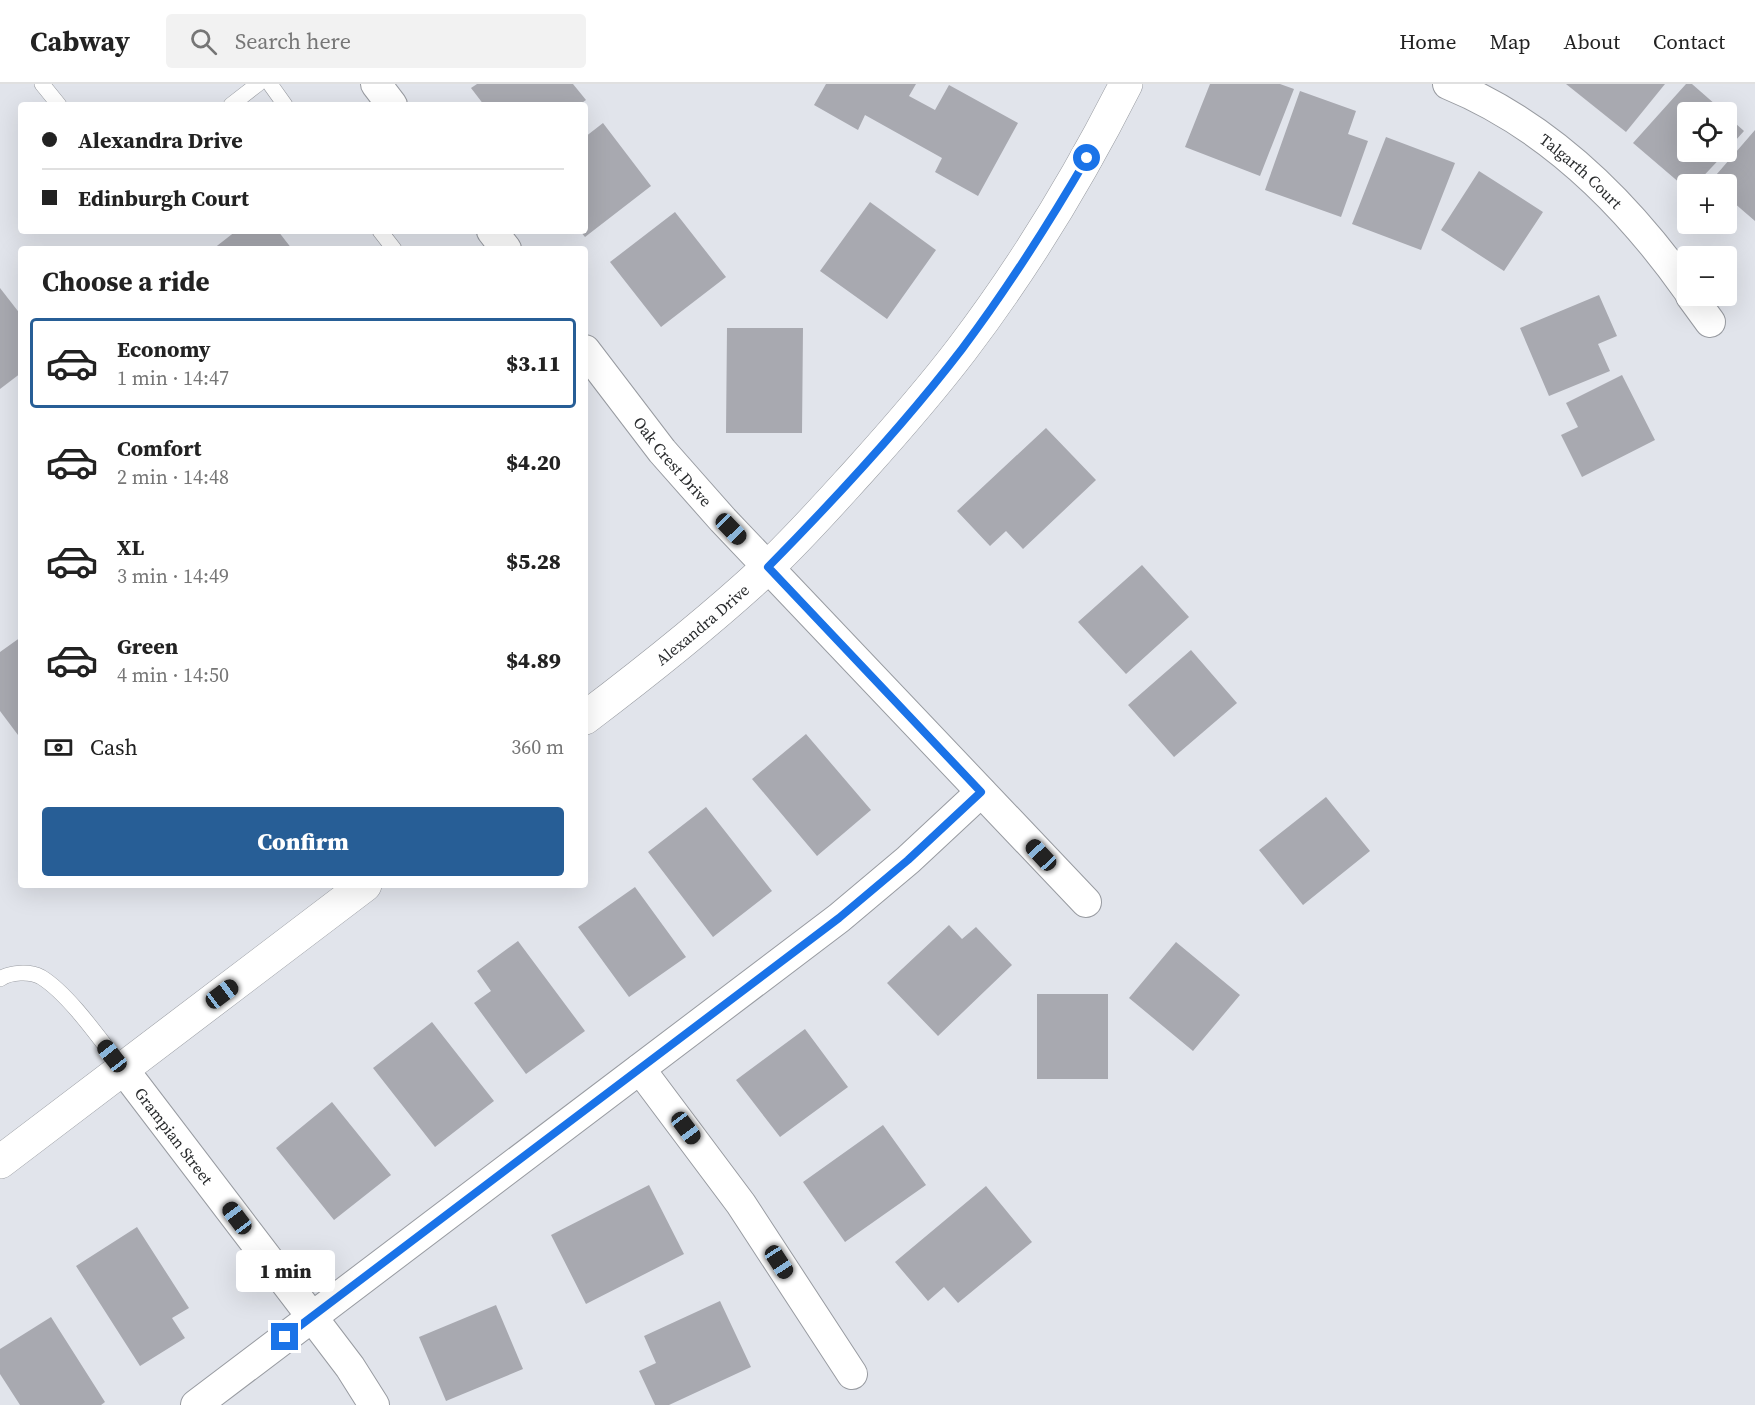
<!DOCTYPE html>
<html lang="en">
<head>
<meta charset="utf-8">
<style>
	:root { --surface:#fff; --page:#f2f2f2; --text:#222; --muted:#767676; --line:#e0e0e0; --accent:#275e96 }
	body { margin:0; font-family:"Source Serif 4",serif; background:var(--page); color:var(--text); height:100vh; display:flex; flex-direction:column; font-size:22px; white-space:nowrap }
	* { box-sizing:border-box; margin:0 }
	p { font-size:20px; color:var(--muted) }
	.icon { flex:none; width:33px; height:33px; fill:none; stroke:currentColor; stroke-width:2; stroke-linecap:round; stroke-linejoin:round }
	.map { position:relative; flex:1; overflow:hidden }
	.side { position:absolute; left:18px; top:162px; width:570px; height:642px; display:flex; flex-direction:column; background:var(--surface); border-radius:6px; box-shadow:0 6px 24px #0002 }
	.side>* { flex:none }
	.banner { position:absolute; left:18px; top:18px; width:570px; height:132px; border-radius:6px; box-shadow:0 6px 24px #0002; display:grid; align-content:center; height:132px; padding:0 24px; background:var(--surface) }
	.controls { position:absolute; left:1677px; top:18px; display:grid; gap:12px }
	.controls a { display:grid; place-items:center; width:60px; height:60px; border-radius:6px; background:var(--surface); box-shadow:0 6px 24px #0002; font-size:30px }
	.end { position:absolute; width:27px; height:27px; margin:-14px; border:8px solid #1a73e8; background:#fff; box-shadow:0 0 0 3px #fff }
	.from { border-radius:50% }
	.bubble { position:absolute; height:42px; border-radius:6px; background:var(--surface); box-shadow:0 6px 24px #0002; font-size:20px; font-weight:800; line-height:42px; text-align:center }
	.car { position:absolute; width:18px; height:36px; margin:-18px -9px; border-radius:8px; box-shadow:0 0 4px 2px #0007; background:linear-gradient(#222 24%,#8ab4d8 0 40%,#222 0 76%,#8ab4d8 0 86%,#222 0) }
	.banner b { display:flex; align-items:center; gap:21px; height:57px; font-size:22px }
	.banner b+b { border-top:2px solid var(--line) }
	.banner i { width:15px; height:15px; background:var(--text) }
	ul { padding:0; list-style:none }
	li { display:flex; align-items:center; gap:18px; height:90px; margin:0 12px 9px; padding:0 12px; border:3px solid transparent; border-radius:6px }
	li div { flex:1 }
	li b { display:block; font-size:22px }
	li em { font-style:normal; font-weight:800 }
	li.on { border-color:var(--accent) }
	li>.icon { width:54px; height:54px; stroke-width:1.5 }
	h2 { padding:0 24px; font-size:27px; line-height:72px }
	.pay { display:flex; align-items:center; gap:15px; height:66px; padding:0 24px; font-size:22px }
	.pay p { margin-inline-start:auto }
	.button { display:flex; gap:12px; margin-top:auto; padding:12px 24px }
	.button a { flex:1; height:69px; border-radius:6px; background:var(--accent); color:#fff; font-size:24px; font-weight:800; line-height:69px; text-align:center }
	header { display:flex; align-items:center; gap:36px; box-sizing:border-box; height:84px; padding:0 30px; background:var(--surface); border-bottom:2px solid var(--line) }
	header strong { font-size:28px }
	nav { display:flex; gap:33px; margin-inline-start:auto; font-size:21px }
	.search { width:420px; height:54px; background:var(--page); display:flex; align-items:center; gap:15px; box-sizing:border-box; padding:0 21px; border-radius:6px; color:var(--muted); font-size:22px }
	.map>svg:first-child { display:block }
	.building { fill:#a8a9b0 }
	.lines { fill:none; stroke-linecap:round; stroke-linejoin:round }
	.service-casing { stroke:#989ba1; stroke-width:16 }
	.minor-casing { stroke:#989ba1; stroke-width:32 }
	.tertiary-casing { stroke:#989ba1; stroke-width:34 }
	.service { stroke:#fff; stroke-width:15 }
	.minor { stroke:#fff; stroke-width:30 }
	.tertiary { stroke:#fff; stroke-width:33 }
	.route { stroke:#1a73e8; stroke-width:8 }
	.labels { text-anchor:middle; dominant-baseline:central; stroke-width:4.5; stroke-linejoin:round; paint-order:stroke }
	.street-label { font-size:16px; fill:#292b2d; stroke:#eff1f8 }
</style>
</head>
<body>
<header>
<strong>Cabway</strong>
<div class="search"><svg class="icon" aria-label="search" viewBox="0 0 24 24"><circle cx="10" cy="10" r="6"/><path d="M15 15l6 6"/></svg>Search here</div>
<nav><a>Home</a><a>Map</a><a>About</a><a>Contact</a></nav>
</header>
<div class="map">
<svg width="1755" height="1321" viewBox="0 0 1755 1321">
	<rect width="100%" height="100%" fill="#e1e4eb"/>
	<path class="building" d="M 477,0 L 573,0 L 586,16 L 579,21 L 484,21 L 471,4 Z
		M 826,0 L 916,0 L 909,12 L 935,26 L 949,1 L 1018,39 L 978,112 L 935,88 L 942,74 L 865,31 L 858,46 L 814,21 Z
		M 1210,0 L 1280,0 L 1294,5 L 1260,92 L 1185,63 Z
		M 1566,0 L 1665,0 L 1626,48 Z
		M 1686,0 L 1692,0 L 1724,28 L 1688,28 L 1688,68 L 1726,68 L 1696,100 L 1688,100 L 1688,106 L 1633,59 Z
		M 1300,7 L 1356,27 L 1348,50 L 1368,57 L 1341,133 L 1265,106 Z
		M 1726,31 L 1744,47 L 1726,67 Z
		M 603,39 L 651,102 L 585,153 L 580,147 L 585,147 L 585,53 Z
		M 1755,46 L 1755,137 L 1726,112 L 1726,100 L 1712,100 L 1710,98 Z
		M 1386,53 L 1455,79 L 1421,166 L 1352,140 Z
		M 1479,87 L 1543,128 L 1504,187 L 1441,146 Z
		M 870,118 L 936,166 L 887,235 L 820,187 Z
		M 675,128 L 726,193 L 661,243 L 610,178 Z
		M 236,147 L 278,147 L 292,165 L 213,165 Z
		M 0,204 L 21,231 L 21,289 L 0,305 Z
		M 1599,211 L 1617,252 L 1598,260 L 1610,287 L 1549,312 L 1520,244 Z
		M 727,244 L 803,244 L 802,349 L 726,349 Z
		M 1622,291 L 1655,356 L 1582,393 L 1561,351 L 1578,343 L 1566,319 Z
		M 1046,344 L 1096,396 L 1023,465 L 1006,447 L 990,462 L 957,427 Z
		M 1142,481 L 1189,533 L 1126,590 L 1078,538 Z
		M 21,553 L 21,655 L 0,627 L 0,568 Z
		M 1191,566 L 1237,619 L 1174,673 L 1128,621 Z
		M 806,650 L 871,726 L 817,772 L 752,695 Z
		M 1326,713 L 1370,767 L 1303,821 L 1259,766 Z
		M 706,723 L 772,807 L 713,853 L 648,768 Z
		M 635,803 L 686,873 L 629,913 L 578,843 Z
		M 949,841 L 962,855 L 976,843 L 1012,881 L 938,952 L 887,899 Z
		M 518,857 L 585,947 L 526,990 L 474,919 L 491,907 L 477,887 Z
		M 1176,858 L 1240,911 L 1193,967 L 1129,914 Z
		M 1037,910 L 1108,910 L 1108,995 L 1037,995 Z
		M 432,938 L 494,1017 L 435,1063 L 373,984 Z
		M 805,945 L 848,1003 L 780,1053 L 736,996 Z
		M 332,1018 L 391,1091 L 334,1136 L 276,1064 Z
		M 883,1041 L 926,1101 L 845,1158 L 803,1098 Z
		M 649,1101 L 684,1170 L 586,1220 L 551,1151 Z
		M 986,1102 L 1032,1158 L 958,1219 L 944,1203 L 928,1217 L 895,1178 Z
		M 137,1143 L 189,1224 L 172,1234 L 185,1254 L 140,1282 L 76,1182 Z
		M 720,1217 L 751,1283 L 669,1321 L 655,1321 L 639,1287 L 656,1279 L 644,1252 Z
		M 496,1221 L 523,1285 L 446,1317 L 419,1253 Z
		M 51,1233 L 105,1318 L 101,1321 L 20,1321 L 0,1290 L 0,1265 Z"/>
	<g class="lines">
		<g class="service-casing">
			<path id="service" d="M 42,0 L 59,21
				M 270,0 L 285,21
				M 231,21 L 258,0
				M 380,147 L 394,165
				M 0,895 C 10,888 30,887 41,893 C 69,910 102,958 123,985"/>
		</g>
		<g class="minor-casing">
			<g id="minor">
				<path d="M 376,0 L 392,21"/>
				<path id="s1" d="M 1448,0 C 1548,41 1627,120 1688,206"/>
				<path d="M 492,147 L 506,165"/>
				<path d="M 1691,212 L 1710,238"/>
				<path id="s2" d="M 585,266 L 662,367 L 723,436 L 1086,818"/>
				<path id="s3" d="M 123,985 L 312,1233 L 350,1283 L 374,1321"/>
				<path d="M 640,985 L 741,1120 L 852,1290"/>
				<path d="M 196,1321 L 839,834 L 908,776 L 981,708"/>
			</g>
		</g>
		<g class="tertiary-casing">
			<g id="tertiary">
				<path id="s4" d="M 585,634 C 647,587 709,538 766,485 C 799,454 829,420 860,386 C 895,347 930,307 962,265 C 1025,182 1079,93 1126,0"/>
				<path d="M 0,1078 L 365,801"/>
			</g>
		</g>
		<use href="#service" class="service"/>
		<use href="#minor" class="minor"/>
		<use href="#tertiary" class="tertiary"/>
	</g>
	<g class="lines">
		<path class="route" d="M 285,1253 L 839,834 L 908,776 L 981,708 L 768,483 C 836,414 903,342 962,265 C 1008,204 1049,139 1087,74"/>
	</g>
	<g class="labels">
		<g class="street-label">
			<text stroke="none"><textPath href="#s1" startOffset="160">Talgarth Court</textPath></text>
			<text stroke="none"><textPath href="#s2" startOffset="142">Oak Crest Drive</textPath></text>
			<text stroke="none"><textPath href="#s4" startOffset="150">Alexandra Drive</textPath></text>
			<text stroke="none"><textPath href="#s3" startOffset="84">Grampian Street</textPath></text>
		</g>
	</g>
</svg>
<div class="controls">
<a><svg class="icon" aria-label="locate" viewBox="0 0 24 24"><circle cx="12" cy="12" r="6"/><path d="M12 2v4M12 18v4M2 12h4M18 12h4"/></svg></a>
<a>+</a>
<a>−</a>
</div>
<i class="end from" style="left:1087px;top:74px"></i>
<i class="end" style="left:285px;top:1253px"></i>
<div class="bubble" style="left:236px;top:1166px;width:99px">1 min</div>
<i class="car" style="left:731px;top:445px;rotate:136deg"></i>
<i class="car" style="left:1041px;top:771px;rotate:317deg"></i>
<i class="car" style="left:222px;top:910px;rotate:53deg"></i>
<i class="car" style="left:112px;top:972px;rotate:322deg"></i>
<i class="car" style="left:686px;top:1044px;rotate:143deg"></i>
<i class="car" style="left:237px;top:1134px;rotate:323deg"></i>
<i class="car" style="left:779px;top:1178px;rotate:147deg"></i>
<div class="banner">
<b><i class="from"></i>Alexandra Drive</b>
<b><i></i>Edinburgh Court</b>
</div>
<section class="side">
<h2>Choose a ride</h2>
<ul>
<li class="on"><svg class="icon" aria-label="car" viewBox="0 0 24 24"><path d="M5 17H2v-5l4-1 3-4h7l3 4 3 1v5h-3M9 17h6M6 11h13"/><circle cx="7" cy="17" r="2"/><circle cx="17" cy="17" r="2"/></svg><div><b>Economy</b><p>1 min · 14:47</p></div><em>$3.11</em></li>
<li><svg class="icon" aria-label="car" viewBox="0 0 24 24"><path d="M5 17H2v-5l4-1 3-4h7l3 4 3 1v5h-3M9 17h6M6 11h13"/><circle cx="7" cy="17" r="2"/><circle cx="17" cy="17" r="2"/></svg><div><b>Comfort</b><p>2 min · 14:48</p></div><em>$4.20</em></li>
<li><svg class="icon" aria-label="car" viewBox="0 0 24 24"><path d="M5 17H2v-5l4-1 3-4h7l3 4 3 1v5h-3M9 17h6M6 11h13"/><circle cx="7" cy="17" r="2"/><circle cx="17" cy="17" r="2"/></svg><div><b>XL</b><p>3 min · 14:49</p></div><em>$5.28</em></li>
<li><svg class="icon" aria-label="car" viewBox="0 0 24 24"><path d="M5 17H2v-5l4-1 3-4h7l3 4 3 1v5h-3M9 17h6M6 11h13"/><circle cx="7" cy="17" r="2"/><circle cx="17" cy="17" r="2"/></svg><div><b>Green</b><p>4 min · 14:50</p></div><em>$4.89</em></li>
</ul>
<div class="pay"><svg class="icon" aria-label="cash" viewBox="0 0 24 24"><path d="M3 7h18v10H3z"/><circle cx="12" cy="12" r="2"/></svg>Cash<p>360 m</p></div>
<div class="button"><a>Confirm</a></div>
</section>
</div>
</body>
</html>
